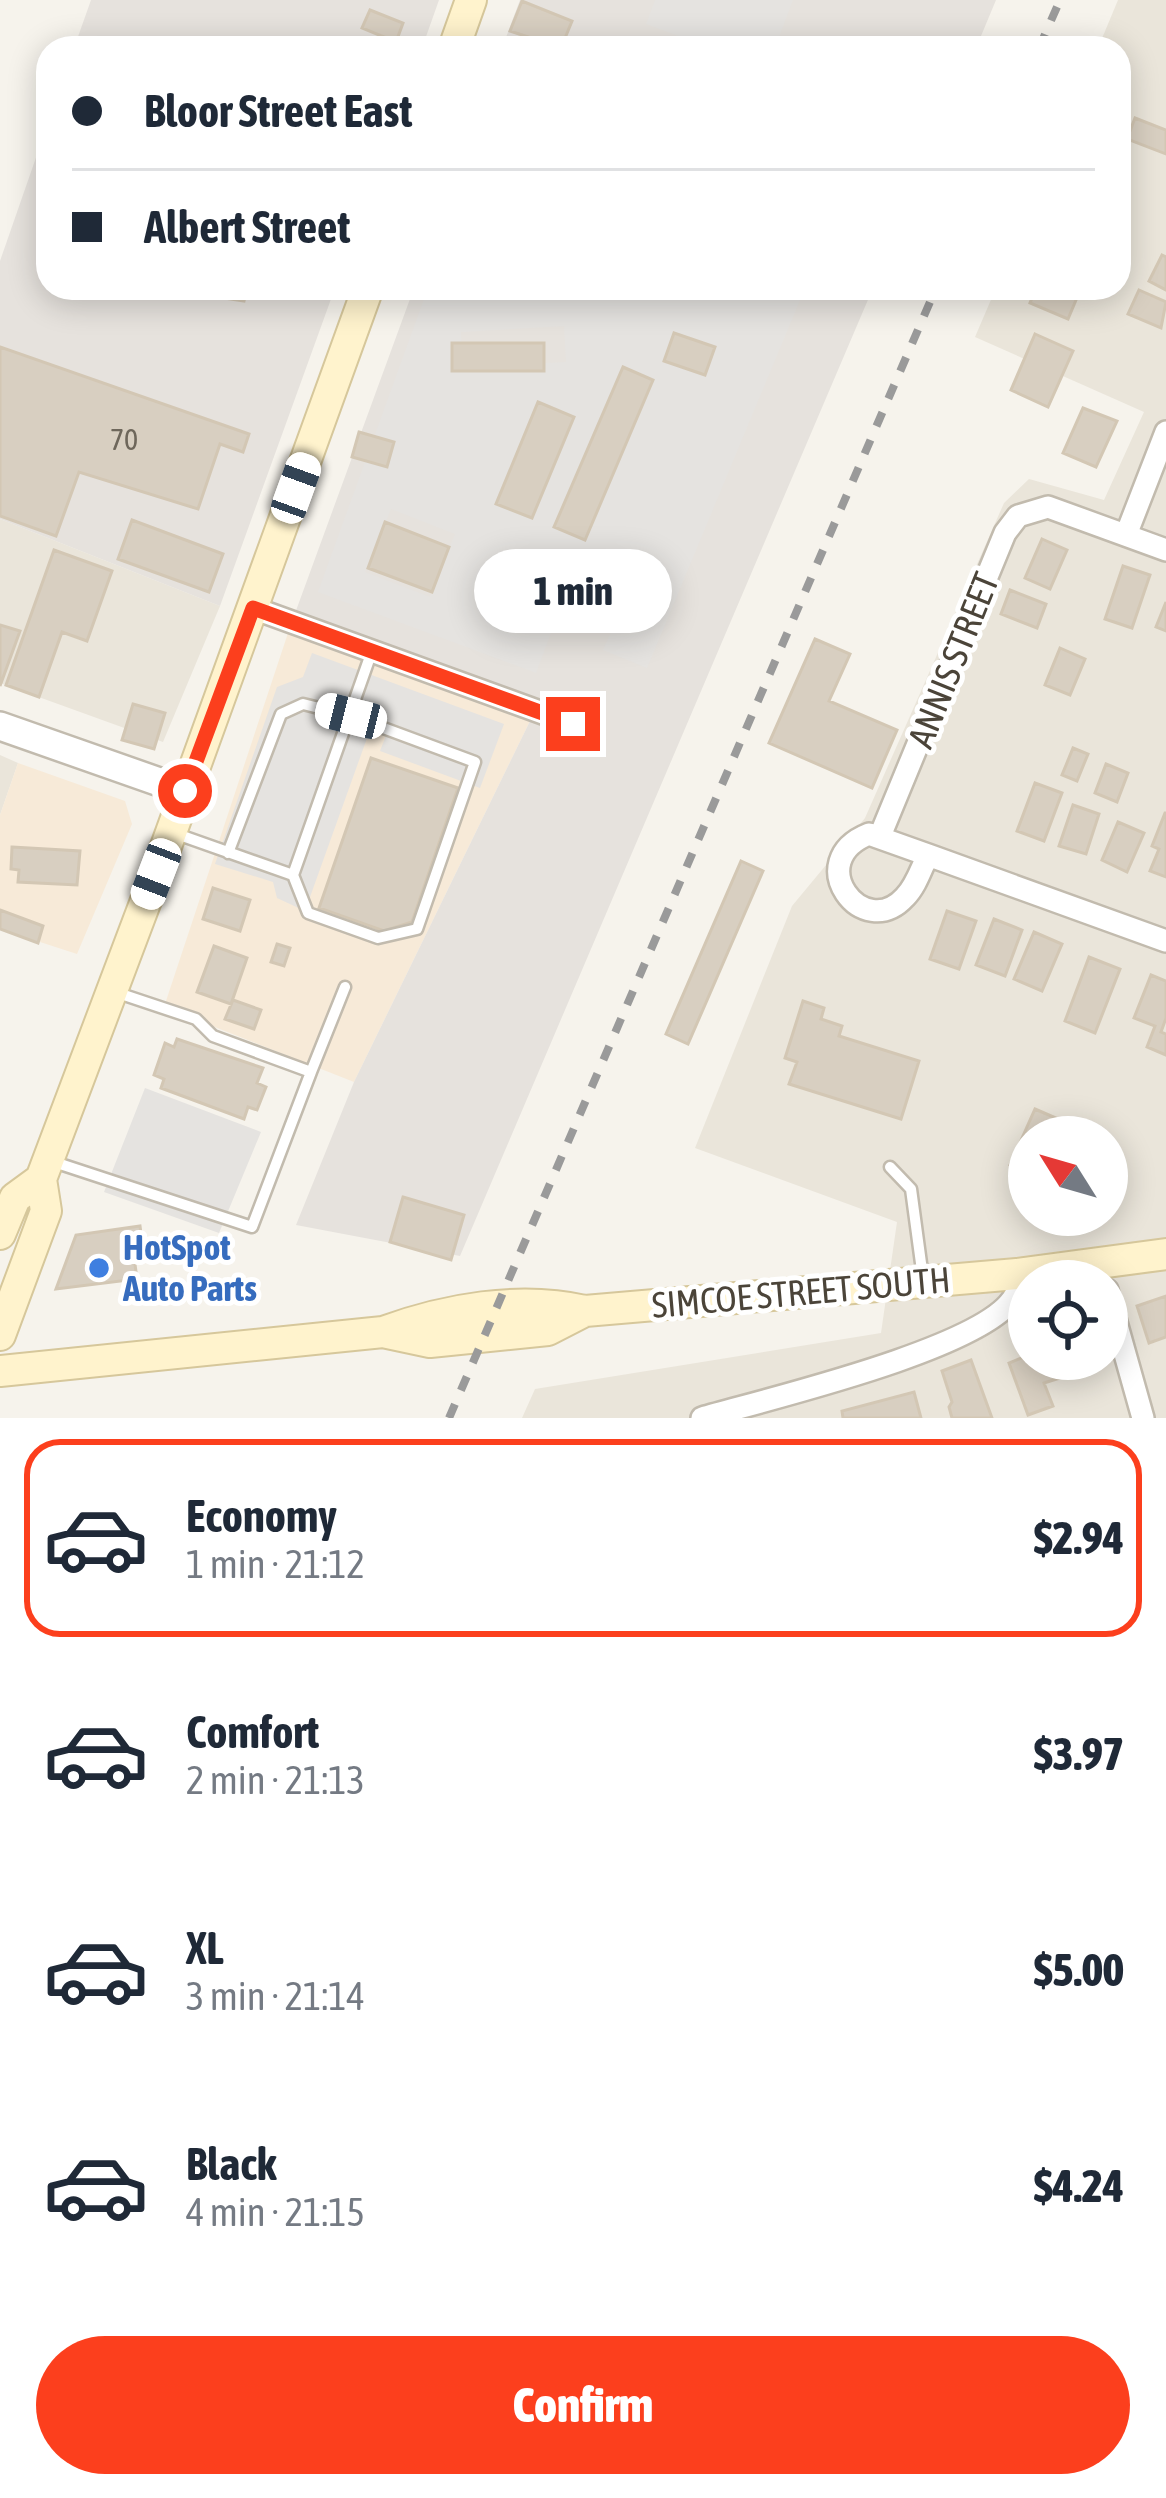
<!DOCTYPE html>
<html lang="en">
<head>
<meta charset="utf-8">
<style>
	:root { --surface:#fff; --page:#f2f2f3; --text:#1f2937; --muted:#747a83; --line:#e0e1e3; --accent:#fc3f1d }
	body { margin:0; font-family:"Asap Condensed",sans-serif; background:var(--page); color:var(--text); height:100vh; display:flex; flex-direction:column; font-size:45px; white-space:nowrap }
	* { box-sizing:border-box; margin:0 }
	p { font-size:39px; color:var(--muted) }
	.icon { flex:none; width:66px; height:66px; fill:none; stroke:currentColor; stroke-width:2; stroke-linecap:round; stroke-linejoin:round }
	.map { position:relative; height:1418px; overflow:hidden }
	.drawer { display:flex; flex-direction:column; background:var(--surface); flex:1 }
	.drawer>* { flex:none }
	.banner { position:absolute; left:36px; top:36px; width:1095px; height:264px; border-radius:36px; box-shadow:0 6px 30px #0003; display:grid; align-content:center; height:264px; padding:0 36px; background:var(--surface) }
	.needle { width:78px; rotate:307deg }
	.controls { position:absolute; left:1008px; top:1116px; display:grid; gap:24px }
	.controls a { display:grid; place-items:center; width:120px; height:120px; border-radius:50%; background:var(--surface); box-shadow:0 6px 30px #0003; font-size:60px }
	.end { position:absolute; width:54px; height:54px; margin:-27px; border:15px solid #fc3f1d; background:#fff; box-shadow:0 0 0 6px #fff }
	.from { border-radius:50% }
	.bubble { position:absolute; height:84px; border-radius:42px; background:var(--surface); box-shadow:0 6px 30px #0003; font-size:39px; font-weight:800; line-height:84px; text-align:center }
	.car { position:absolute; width:36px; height:72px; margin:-36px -18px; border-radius:15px; box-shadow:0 0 9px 3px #0007; background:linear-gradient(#fff 24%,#345 0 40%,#fff 0 76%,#345 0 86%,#fff 0) }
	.banner b { display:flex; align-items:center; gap:42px; height:114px; font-size:45px }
	.banner b+b { border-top:3px solid var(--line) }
	.banner i { width:30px; height:30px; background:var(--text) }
	ul { padding:21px 0 0; list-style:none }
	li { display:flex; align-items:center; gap:36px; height:198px; margin:0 24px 18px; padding:0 12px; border:6px solid transparent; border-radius:36px }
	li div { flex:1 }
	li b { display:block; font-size:45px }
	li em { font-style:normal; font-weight:800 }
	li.selected { border-color:var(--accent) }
	li>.icon { width:108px; height:108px; stroke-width:1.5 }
	.button { display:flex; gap:24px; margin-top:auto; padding:24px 36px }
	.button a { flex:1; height:138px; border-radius:72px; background:var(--accent); color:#fff; font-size:48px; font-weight:800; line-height:138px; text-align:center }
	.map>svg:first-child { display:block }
	.residential { fill:#eae5da; fill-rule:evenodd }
	.commercial { fill:#f7ead8 }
	.industrial { fill:#e6e2dd }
	.parking { fill:#e5e3e0; fill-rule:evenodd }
	.building { fill:#d8cfc1; stroke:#d3c7b4; stroke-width:3 }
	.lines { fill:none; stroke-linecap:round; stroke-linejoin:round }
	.service-casing { stroke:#c2bbae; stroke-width:15 }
	.minor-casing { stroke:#c2bbae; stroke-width:26 }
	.tertiary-casing { stroke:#c2bbae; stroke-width:32 }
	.secondary-casing { stroke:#d6c79b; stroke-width:34 }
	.service { stroke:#fff; stroke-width:10 }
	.minor { stroke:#fff; stroke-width:21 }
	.tertiary { stroke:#fff; stroke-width:27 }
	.secondary { stroke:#fff3cd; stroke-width:30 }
	.rail { stroke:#9a9a9a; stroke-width:8; stroke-dasharray:15 15; stroke-linecap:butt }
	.route { stroke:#fc3f1d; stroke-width:15 }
	.shop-dot { fill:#3f7fe0; stroke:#fff; stroke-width:4.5 }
	.labels { text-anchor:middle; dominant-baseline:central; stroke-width:10; stroke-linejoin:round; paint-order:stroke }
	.number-label { font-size:30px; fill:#6e675b }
	.street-label { font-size:36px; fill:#4b4439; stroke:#fff }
	.shop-label { font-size:36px; font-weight:bold; fill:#366cbe; stroke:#fff; text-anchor:start }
</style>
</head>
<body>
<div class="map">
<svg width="1166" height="1418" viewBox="0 0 1166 1418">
	<rect width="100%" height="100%" fill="#f6f3ec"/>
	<path class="residential" d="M 1118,0 L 1166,0 L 1166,1418 L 522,1418 L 535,1389 L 881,1333 L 897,1222 L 695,1148 L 792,906 L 865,818 L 1004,503 L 1029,479 L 1104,500 L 1144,412 L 975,337 L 996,288 L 1119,288 L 1119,48 L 1098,48 ZM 1029,1137 L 1107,1137 L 1107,1215 L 1029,1215 ZM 1029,1281 L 1107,1281 L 1107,1359 L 1029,1359 Z
		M 0,519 L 220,606 L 163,742 L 0,683 Z
		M 0,755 L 18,763 L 0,815 Z"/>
	<path class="commercial" d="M 290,627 L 531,719 L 354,1082 L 164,1007 Z
		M 18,763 L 125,801 L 132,824 L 77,954 L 0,929 L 0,815 Z"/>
	<path class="industrial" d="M 91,0 L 439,0 L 422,48 L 74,48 Z
		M 520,0 L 996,0 L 976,48 L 502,48 Z
		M 48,123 L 48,288 L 335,288 L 220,606 L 0,519 L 0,261 Z
		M 414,288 L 873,288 L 460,1256 L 296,1225 L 354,1082 L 531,719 L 290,627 Z"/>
	<path class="parking" d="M 655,0 L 793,0 L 775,48 L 710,48 L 646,24 Z
		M 428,288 L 558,288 L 559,292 L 629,292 L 630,288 L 805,288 L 647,668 L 603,650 L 612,630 L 561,606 L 536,673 L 318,592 ZM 564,326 L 566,362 L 463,367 L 461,332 ZM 391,509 L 455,534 L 430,597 L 365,572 Z
		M 312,653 L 504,724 L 480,788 L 380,751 L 387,733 L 371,727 L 305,911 L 277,898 L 273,882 L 215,864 L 277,687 L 303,677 Z
		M 145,1088 L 261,1132 L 219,1233 L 104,1192 Z"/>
	<path class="building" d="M 522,1 L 572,21 L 561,48 L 510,31 Z
		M 370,10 L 403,23 L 396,42 L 362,28 Z
		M 1135,118 L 1166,130 L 1166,154 L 1127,139 Z
		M 1162,255 L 1166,257 L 1166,290 L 1149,281 Z
		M 199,288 L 247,288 L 244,301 L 198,294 Z
		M 551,288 L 609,288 L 608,296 L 551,294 Z
		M 1036,288 L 1081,288 L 1068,319 L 1030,303 Z
		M 1139,290 L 1166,302 L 1161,328 L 1128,314 Z
		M 674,333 L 715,347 L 705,375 L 664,361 Z
		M 1035,334 L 1073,351 L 1048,407 L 1011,390 Z
		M 452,343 L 544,343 L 544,371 L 452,371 Z
		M 0,347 L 249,434 L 243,452 L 220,444 L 198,509 L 79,472 L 56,536 L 0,516 Z
		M 623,367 L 653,380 L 585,540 L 554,527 Z
		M 538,402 L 574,417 L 532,518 L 496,504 Z
		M 1083,408 L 1117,421 L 1096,467 L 1063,453 Z
		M 359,432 L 394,442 L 387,467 L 352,457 Z
		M 132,520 L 223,554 L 209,592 L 118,559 Z
		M 385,522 L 449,547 L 432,592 L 368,568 Z
		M 1042,539 L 1067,550 L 1050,589 L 1025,578 Z
		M 54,550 L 112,571 L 87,641 L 62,632 L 39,697 L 6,685 Z
		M 1123,566 L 1150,575 L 1132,628 L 1105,619 Z
		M 1010,590 L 1046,604 L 1037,628 L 1001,614 Z
		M 1166,602 L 1166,631 L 1156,627 Z
		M 0,625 L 20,631 L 0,686 Z
		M 815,639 L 850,654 L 829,701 L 897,730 L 872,788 L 769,743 Z
		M 1060,648 L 1085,659 L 1070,695 L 1045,685 Z
		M 133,704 L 165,713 L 154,749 L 122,740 Z
		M 1073,748 L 1088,754 L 1077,781 L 1062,775 Z
		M 371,758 L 458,788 L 412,922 L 384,931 L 319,908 Z
		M 1106,764 L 1128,773 L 1117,802 L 1095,793 Z
		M 1035,783 L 1062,793 L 1044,841 L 1017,831 Z
		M 1073,805 L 1099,814 L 1086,854 L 1059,846 Z
		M 1165,813 L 1166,813 L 1166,877 L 1150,871 L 1159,849 L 1152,846 Z
		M 1118,822 L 1144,833 L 1127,872 L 1102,860 Z
		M 12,847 L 80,851 L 77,885 L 18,882 L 19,870 L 11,869 Z
		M 741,861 L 763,871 L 688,1044 L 666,1034 Z
		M 213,888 L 250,900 L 240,931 L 203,919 Z
		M 0,910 L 43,926 L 38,943 L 0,929 Z
		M 947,911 L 976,921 L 959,969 L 930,959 Z
		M 994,919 L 1022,930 L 1005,976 L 976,965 Z
		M 1034,932 L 1062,944 L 1042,991 L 1014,979 Z
		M 277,944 L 290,948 L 284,966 L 271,962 Z
		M 214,946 L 247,958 L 231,1004 L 197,992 Z
		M 1089,957 L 1120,969 L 1095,1033 L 1065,1021 Z
		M 1151,975 L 1166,981 L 1166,1018 L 1161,1032 L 1166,1034 L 1166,1055 L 1147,1047 L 1155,1026 L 1134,1018 Z
		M 233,1000 L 261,1010 L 254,1029 L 225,1019 Z
		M 803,1001 L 824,1008 L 821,1019 L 842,1026 L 839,1036 L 919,1061 L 901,1119 L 789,1084 L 797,1062 L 785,1058 Z
		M 177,1039 L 263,1068 L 257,1083 L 266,1087 L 257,1110 L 248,1107 L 244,1119 L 161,1088 L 164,1079 L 154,1075 L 165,1043 L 174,1047 Z
		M 1035,1109 L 1086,1131 L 1084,1137 L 1029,1137 L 1029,1173 L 1010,1165 Z
		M 403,1197 L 464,1215 L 451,1260 L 390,1242 Z
		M 140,1226 L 144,1256 L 134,1257 L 137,1279 L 56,1289 L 76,1235 Z
		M 1166,1296 L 1166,1337 L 1149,1343 L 1137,1306 Z
		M 1029,1355 L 1029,1359 L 1056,1359 L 1063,1377 L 1044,1383 L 1053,1406 L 1028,1415 L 1009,1363 Z
		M 1064,1359 L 1091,1359 L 1094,1366 L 1069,1375 Z
		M 971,1360 L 992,1418 L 952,1418 L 949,1407 L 952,1402 L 942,1371 Z
		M 914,1392 L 921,1418 L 843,1418 L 842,1411 Z"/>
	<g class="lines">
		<g class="service-casing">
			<path id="service" d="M 174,833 L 293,875 L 372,651
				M 228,853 L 281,714 L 303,704 L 351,716 L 475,762 L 417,929 L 378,938 L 308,913 L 293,875
				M 311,1072 L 345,987
				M 54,1162 L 252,1227 L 311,1072 L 213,1036 L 196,1019 L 115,992
				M 890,1167 L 911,1189 L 923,1278"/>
		</g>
		<g class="minor-casing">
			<path id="minor" d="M 1126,535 L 1166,432
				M 253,608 L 573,724
				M 869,834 L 928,855 C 921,869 916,886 905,897 C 863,943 801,861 869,834 Z
				M 880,836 L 1005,533 L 1018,516 L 1048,507 L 1166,550
				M 928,855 L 1166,941
				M 1107,1290 L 1143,1418
				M 702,1418 C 768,1399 976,1350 1012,1300 C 1019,1291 1018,1284 1017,1274"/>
		</g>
		<g class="tertiary-casing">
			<path id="tertiary" d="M 0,726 L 185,791"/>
		</g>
		<g class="secondary-casing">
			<path id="secondary" d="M 454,48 L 471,0
				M 0,1234 L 15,1198 L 41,1179
				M 383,1332 L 430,1342 L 548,1330 L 585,1311
				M 0,1335 L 46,1211 L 41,1179 L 156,874 L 368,288
				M 0,1371 L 383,1332 C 446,1309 519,1296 585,1311 L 1017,1274 L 1166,1254"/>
		</g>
		<use href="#service" class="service"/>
		<use href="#minor" class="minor"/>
		<use href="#tertiary" class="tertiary"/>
		<use href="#secondary" class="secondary"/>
		<path class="rail" d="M 1039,48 L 1060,0
			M 449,1418 L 936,288"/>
	</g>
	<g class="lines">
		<path class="route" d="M 185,791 L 253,608 L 573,724"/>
	</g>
	<circle class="shop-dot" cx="99" cy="1268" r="12"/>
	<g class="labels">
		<g class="number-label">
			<text x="124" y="439">70</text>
		</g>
		<g class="street-label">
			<text transform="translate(953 660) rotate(-68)">ANNIS STREET</text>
			<text transform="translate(801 1292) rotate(-5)">SIMCOE STREET SOUTH</text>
		</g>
		<g class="shop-label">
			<text x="123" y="1247">HotSpot<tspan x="123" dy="41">Auto Parts</tspan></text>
		</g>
	</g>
</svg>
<div class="controls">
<a><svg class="needle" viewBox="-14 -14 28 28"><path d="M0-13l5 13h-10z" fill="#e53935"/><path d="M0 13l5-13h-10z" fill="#747a83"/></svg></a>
<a><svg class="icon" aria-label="locate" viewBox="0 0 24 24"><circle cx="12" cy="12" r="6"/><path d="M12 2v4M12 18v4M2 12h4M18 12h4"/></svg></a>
</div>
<i class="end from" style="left:185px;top:791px"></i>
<i class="end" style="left:573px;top:724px"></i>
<div class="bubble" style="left:474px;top:549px;width:198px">1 min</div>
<i class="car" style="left:296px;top:488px;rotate:20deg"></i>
<i class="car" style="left:351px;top:716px;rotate:284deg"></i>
<i class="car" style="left:156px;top:874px;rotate:201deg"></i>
<div class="banner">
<b><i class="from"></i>Bloor Street East</b>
<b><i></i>Albert Street</b>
</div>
</div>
<section class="drawer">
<ul>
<li class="selected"><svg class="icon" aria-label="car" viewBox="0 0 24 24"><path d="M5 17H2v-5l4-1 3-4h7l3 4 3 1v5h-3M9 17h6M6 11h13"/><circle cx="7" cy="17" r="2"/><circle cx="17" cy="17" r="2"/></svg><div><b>Economy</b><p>1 min · 21:12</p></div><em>$2.94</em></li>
<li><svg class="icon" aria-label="car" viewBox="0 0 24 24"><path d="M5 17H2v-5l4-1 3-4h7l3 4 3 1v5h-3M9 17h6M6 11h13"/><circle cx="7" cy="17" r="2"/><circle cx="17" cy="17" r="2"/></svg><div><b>Comfort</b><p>2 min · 21:13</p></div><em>$3.97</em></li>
<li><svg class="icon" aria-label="car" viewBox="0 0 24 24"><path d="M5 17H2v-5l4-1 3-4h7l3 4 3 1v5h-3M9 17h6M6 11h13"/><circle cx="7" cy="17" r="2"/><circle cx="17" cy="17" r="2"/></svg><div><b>XL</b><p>3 min · 21:14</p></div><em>$5.00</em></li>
<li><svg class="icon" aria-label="car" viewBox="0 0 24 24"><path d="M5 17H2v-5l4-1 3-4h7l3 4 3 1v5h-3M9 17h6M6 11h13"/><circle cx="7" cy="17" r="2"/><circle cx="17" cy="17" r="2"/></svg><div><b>Black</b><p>4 min · 21:15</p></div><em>$4.24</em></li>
</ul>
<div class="button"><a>Confirm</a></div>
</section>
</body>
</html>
